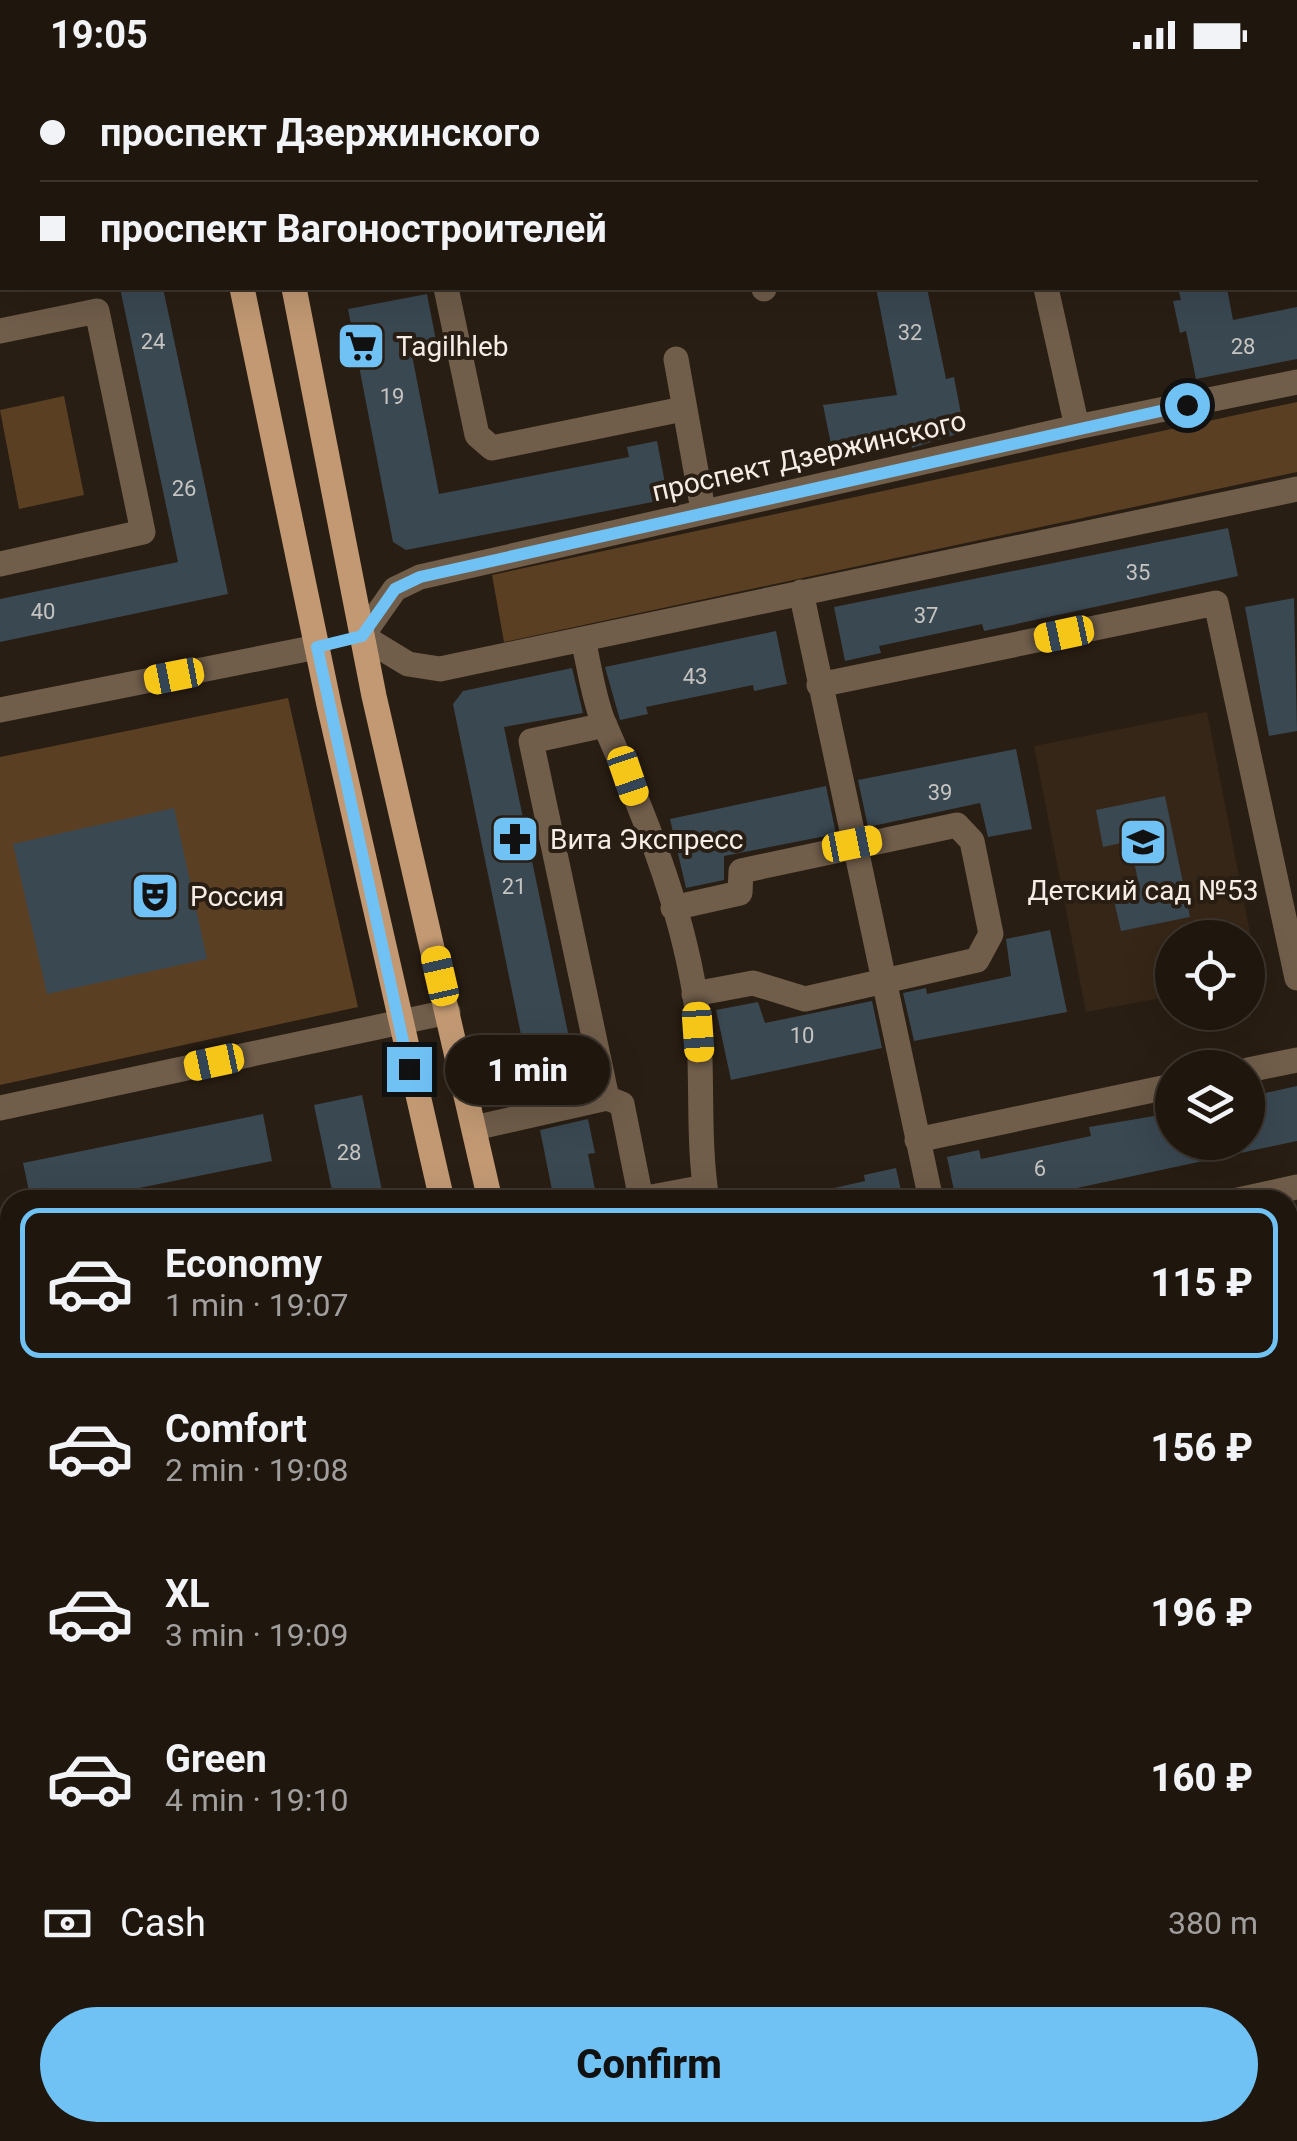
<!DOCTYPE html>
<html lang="en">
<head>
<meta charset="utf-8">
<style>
	:root { --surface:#1f160e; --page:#2c231c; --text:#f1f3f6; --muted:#a19f9e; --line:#3c352e; --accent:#70c1f4 }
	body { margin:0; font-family:Roboto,sans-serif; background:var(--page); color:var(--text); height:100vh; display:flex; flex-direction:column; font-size:38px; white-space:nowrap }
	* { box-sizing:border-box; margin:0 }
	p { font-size:32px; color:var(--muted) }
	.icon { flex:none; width:55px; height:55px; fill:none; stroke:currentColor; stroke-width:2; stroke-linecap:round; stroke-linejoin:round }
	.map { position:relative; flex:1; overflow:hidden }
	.sheet { position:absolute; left:0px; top:1120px; width:1298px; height:952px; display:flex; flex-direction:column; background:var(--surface); border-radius:30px 30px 0 0; box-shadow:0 10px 40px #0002,0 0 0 2px var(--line) }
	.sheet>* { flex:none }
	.guide { position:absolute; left:0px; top:0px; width:1298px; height:220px; box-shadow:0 10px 40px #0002,0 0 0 2px var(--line); display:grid; align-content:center; height:220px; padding:0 40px; background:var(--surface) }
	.buttons { position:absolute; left:1155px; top:850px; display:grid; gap:20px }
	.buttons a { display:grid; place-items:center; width:110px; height:110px; border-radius:50%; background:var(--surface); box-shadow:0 10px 40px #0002,0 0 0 2px var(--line); font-size:50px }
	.end { position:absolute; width:45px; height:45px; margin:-22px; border:12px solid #70c1f4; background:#111; box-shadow:0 0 0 5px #111 }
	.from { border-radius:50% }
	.bubble { position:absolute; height:70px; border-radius:35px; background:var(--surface); box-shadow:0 10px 40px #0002,0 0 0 2px var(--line); font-size:32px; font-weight:800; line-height:70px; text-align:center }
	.car { position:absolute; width:30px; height:60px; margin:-30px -15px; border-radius:12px; box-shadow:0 0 8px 2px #0007; background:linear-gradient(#f5c518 24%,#345 0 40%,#f5c518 0 76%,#345 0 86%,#f5c518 0) }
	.guide b { display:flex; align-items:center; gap:35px; height:95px; font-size:38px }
	.guide b+b { border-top:2px solid var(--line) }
	.guide i { width:25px; height:25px; background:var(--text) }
	ul { padding:18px 0 0; list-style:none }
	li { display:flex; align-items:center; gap:30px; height:150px; margin:0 20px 15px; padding:0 20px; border:5px solid transparent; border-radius:20px }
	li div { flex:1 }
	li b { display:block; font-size:38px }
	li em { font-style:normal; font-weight:800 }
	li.active { border-color:var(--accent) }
	li>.icon { width:90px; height:90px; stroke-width:1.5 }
	.pay { display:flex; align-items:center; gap:25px; height:110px; padding:0 40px; font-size:38px }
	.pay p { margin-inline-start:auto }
	.cta { display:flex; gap:20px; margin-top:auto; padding:20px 40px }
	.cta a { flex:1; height:115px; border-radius:60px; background:var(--accent); color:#111; font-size:40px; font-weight:800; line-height:115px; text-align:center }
	.status { display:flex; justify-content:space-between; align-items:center; height:70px; padding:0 50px; background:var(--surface); direction:ltr }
	.status svg { height:28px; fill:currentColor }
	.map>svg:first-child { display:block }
	.built { fill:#362617 }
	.green { fill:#5b3f23 }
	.building { fill:#3a4852 }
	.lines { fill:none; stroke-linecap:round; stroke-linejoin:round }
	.minor { stroke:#705d4a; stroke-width:25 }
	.major { stroke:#c29973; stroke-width:25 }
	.route { stroke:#70c1f4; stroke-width:12 }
	.labels { text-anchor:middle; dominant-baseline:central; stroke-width:8; stroke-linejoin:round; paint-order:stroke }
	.number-label { font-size:22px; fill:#c6c4c1 }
	.poi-label { font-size:28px; fill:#f5ede6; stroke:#291e13; text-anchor:start }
	.street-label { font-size:28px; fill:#f5ede6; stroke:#291e13 }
</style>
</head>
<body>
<div class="status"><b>19:05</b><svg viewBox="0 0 49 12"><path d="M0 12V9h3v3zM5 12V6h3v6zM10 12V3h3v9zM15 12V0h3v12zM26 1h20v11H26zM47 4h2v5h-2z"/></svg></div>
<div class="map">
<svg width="1297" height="2071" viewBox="0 0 1297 2071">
	<rect width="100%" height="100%" fill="#291e13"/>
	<path class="built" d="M 1207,642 L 1259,909 L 1248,911 L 1248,868 L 1172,868 L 1172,926 L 1086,942 L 1034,676 Z"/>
	<path class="green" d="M 64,326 L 84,425 L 19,439 L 0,340 Z
		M 1297,332 L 1297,402 L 504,572 L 492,505 Z
		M 288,628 L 358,937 L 0,1015 L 0,687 Z
		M 10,1749 L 10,1996 L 0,1998 L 0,1751 Z"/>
	<path class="building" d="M 120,218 L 163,218 L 228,524 L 0,572 L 0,529 L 178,492 Z
		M 876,218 L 927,218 L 946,309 L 954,307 L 961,344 L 953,345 L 957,364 L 912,378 L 911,373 L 834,389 L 823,335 L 897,325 Z
		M 1178,218 L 1227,218 L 1233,250 L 1297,237 L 1297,289 L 1196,309 L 1186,261 L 1180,263 L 1173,231 L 1181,230 Z
		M 427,224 L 437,276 L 411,280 L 439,424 L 629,387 L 627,377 L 657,371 L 668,429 L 406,480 L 393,472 L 348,239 Z
		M 1228,458 L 1238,506 L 984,561 L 982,554 L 879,576 L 881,583 L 845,591 L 834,537 Z
		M 1294,528 L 1297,661 L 1269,666 L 1245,537 Z
		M 776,561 L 787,614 L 754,621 L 753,615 L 646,637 L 648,644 L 620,650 L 605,597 Z
		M 572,598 L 583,643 L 504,657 L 571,977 L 577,976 L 585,1016 L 534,1028 L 453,634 L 463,621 Z
		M 1016,679 L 1032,759 L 988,767 L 980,733 L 868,757 L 858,710 Z
		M 826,716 L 836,764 L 724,786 L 724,810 L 686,818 L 670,749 Z
		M 1165,726 L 1190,847 L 1121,861 L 1113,826 L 1140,821 L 1130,771 L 1103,777 L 1096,740 Z
		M 174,738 L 207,889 L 47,924 L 13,774 Z
		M 1050,860 L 1067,942 L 914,971 L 903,923 L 926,918 L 927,924 L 1011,906 L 1006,869 Z
		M 872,931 L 882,978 L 731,1010 L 716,940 L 758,932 L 765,953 Z
		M 1297,1016 L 1297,1071 L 1021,1130 L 956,1130 L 947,1087 L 979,1080 L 981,1089 L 1091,1066 L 1089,1057 L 1172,1043 L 1172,1072 L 1248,1072 L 1248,1027 Z
		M 362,1025 L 384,1130 L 334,1130 L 314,1035 Z
		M 263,1044 L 272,1091 L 80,1130 L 31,1130 L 23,1093 Z
		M 588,1049 L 595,1083 L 588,1084 L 597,1130 L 554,1130 L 540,1060 Z
		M 896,1098 L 903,1130 L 818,1130 L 817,1122 L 865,1111 L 864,1105 Z"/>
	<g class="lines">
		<path class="minor" d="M 389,0 L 390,2
			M 720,0 L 721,2
			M 999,0 L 999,2
			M 755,2 L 766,0
			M 1295,30 L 1297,29
			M 0,133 L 2,132
			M 446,218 L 477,365 L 492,378 L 683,339
			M 764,218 L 764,219
			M 1046,218 L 1077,357
			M 0,261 L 97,241 L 143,462 L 0,494
			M 676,289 L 703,440
			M 1297,312 L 1077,357 L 420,507 L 395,519 L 362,566 L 408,594 L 440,599 L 1297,419
			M 801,522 L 931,1130
			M 583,569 C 589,595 593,626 603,651 C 641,737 680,830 695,925 C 705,992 696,1063 707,1130
			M 819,615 L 1216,533 L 1297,908
			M 0,640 L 317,577
			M 605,655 L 531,671 L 607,1028
			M 673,838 L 740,823 L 741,801 L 957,755 L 972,771 L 991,864 L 977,890 L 805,929 L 753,913 L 694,924
			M 1248,1000 L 1297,990
			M 0,1038 L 448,942
			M 474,1058 L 607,1028 L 622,1034 L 641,1129 L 705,1117
			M 917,1070 L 1172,1016
			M 1238,1130 L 1297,1117
			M 1288,1540 L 1297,1538
			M 1288,1843 L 1297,1893
			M 1288,2048 L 1297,2046
			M 516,2062 L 518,2071
			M 814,2062 L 816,2071
			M 1166,2071 L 1211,2062"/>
		<path class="major" d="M 196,0 L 196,2
			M 252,0 L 252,2
			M 242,218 L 329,635 L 442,1130
			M 294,218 L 374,626 L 490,1130
			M 643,2062 L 645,2071
			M 689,2062 L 691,2071"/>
	</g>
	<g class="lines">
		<path class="route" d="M 409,999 L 317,577 L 362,566 L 395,519 L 420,507 L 1187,335"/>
	</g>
	<defs>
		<g id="supermarket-square" transform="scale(2.5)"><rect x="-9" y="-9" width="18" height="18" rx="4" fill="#70c1f4" stroke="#291e13"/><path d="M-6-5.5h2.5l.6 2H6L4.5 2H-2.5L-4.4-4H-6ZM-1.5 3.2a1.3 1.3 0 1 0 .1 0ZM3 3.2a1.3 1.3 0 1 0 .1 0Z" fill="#111"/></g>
		<g id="pharmacy-square" transform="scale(2.5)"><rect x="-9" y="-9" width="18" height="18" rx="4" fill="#70c1f4" stroke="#291e13"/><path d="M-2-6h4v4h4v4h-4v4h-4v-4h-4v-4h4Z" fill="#111"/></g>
		<g id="school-square" transform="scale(2.5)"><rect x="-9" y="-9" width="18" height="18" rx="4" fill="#70c1f4" stroke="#291e13"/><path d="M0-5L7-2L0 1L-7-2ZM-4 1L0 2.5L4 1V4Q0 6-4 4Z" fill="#111"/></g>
		<g id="theatre-square" transform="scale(2.5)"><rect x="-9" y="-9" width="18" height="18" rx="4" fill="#70c1f4" stroke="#291e13"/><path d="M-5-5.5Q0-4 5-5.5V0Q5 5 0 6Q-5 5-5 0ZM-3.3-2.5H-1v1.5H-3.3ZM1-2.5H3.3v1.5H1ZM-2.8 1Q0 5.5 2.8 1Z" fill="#111"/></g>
	</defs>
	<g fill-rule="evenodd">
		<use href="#supermarket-square" x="361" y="276"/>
		<use href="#pharmacy-square" x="515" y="769"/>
		<use href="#school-square" x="1143" y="772"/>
		<use href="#theatre-square" x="155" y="826"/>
	</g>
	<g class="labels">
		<g class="number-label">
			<text x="910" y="262">32</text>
			<text x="153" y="271">24</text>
			<text x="1243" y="276">28</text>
			<text x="392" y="326">19</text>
			<text x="184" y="418">26</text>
			<text x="1138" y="502">35</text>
			<text x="43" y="541">40</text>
			<text x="926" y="545">37</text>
			<text x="695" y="606">43</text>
			<text x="940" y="722">39</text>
			<text x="514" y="816">21</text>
			<text x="802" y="965">10</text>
			<text x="349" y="1082">28</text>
			<text x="1040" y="1098">6</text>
		</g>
		<g class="poi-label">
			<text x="396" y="276">Tagilhleb</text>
			<text x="550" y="769">Вита Экспресс</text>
			<text x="1143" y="820" text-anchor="middle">Детский сад №53</text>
			<text x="190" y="826">Россия</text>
		</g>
		<g class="street-label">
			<text transform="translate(809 386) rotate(-13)">проспект Дзержинского</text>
		</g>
	</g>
</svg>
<div class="buttons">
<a><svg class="icon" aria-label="locate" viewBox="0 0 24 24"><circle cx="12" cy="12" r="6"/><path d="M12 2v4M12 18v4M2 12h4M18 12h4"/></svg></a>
<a><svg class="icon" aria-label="layers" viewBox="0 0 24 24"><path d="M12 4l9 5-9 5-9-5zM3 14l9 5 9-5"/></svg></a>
</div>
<i class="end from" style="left:1187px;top:335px"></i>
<i class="end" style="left:409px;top:999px"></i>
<div class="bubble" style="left:445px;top:965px;width:165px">1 min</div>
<i class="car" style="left:1064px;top:564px;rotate:258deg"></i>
<i class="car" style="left:174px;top:606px;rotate:259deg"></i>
<i class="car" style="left:628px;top:706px;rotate:161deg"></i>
<i class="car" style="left:852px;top:774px;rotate:79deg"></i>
<i class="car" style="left:440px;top:906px;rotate:347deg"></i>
<i class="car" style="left:698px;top:962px;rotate:176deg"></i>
<i class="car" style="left:214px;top:992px;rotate:258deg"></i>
<div class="guide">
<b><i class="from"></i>проспект Дзержинского</b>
<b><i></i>проспект Вагоностроителей</b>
</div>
<section class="sheet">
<ul>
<li class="active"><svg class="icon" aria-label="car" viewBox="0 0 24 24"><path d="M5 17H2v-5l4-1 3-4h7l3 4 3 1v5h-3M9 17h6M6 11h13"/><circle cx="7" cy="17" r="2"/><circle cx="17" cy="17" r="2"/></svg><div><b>Economy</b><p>1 min · 19:07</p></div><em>115 ₽</em></li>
<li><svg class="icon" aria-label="car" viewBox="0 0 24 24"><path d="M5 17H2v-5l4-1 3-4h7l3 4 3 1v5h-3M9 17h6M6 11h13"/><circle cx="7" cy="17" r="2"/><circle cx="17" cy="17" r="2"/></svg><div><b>Comfort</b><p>2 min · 19:08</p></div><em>156 ₽</em></li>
<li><svg class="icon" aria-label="car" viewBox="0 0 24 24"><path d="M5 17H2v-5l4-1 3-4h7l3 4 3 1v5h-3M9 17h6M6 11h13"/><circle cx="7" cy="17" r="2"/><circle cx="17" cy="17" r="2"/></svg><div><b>XL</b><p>3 min · 19:09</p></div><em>196 ₽</em></li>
<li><svg class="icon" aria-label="car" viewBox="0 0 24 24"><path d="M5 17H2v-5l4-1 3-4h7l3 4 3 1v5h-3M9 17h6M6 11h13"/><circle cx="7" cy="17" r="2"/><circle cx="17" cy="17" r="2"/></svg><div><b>Green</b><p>4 min · 19:10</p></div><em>160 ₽</em></li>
</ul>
<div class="pay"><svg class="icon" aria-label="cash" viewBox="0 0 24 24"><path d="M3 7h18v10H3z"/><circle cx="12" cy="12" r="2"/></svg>Cash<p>380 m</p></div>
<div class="cta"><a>Confirm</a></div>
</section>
</div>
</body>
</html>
